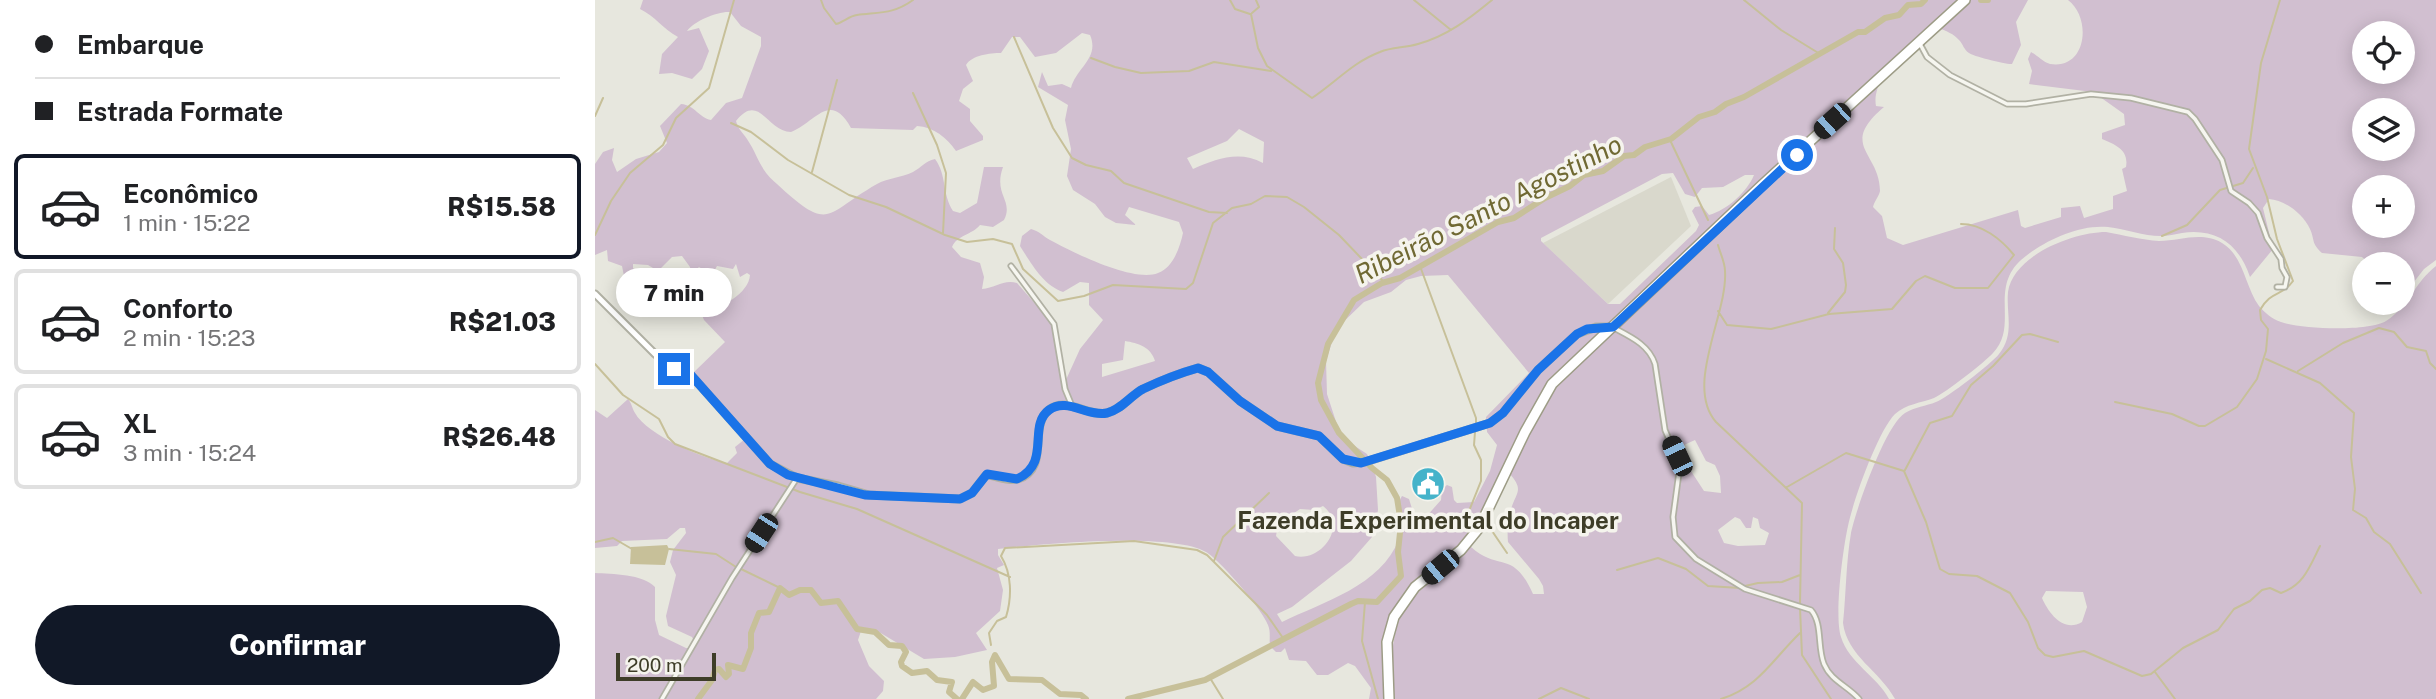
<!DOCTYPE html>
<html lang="pt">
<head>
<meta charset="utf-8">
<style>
	:root { --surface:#fff; --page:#f2f2f2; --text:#202124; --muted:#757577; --line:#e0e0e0; --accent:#111827 }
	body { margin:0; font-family:"Public Sans",sans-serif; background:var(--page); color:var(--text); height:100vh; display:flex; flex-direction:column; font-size:26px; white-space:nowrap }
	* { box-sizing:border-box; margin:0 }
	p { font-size:23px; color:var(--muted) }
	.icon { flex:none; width:38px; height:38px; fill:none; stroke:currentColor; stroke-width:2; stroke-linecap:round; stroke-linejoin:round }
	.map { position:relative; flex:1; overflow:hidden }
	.drawer { display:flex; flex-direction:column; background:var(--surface); width:595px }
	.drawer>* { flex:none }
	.banner { display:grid; align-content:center; height:154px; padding:0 35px; background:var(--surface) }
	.buttons { position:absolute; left:1757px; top:21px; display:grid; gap:14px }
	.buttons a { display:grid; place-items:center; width:63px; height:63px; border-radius:50%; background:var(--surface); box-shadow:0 4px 18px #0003; font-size:35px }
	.scale { position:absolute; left:21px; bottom:18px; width:100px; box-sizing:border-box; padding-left:7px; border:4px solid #3e3d28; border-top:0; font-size:19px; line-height:24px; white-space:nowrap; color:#3e3d28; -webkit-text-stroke:5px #f5f4ed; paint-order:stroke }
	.end { position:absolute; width:32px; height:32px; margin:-16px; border:9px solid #1a73e8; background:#fff; box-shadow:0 0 0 4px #fff }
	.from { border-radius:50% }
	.bubble { position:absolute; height:49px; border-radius:24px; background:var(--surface); box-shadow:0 4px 18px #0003; font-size:23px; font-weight:800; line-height:49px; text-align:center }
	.car { position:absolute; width:21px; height:42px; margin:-21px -10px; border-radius:9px; box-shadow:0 0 5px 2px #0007; background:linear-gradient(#222 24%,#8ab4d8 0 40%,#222 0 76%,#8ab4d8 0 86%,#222 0) }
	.banner b { display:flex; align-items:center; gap:24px; height:66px; font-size:26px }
	.banner b+b { border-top:2px solid var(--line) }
	.banner i { width:18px; height:18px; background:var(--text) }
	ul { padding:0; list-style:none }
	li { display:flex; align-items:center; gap:21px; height:105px; margin:0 14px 10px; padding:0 21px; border:4px solid var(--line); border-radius:10px }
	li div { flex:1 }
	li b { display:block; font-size:26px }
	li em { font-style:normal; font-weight:800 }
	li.on { border-color:var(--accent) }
	li>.icon { width:63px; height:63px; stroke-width:1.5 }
	.action { display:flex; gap:14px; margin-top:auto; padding:14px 35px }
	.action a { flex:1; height:80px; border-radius:42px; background:var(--accent); color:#fff; font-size:28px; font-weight:800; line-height:80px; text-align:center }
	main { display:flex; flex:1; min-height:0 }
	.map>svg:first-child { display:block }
	.built { fill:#d9d8cc }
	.green { fill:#d1bfd0; fill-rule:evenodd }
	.water { fill:#c7c099 }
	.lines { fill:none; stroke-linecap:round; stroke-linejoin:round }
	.stream { stroke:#c7c099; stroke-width:2 }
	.river { stroke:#c7c099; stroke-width:6 }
	.street-casing { stroke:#b1b1a4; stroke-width:7 }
	.secondary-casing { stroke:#b1b1a4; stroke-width:9 }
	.highway-casing { stroke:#9d9c86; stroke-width:12 }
	.street { stroke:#f6f6f0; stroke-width:3.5 }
	.secondary { stroke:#fff; stroke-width:5 }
	.highway { stroke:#fff; stroke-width:9 }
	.route { stroke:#1a73e8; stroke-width:9 }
	.labels { text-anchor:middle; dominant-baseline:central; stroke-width:7; stroke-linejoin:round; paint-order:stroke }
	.poi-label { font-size:24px; font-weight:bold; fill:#3e3d28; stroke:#f5f4ed }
	.water-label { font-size:26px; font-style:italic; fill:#706933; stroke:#f5f4ed }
</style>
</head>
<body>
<main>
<section class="drawer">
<div class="banner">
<b><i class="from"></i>Embarque</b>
<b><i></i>Estrada Formate</b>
</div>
<ul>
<li class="on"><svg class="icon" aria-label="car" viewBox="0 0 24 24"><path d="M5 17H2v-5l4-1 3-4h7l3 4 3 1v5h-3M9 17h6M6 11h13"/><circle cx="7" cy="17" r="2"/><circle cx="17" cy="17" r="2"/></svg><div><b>Econômico</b><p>1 min · 15:22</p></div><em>R$15.58</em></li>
<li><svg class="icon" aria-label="car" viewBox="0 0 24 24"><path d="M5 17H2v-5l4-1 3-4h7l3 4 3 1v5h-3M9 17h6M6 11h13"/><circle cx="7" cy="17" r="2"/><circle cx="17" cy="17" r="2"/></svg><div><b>Conforto</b><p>2 min · 15:23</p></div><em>R$21.03</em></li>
<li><svg class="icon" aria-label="car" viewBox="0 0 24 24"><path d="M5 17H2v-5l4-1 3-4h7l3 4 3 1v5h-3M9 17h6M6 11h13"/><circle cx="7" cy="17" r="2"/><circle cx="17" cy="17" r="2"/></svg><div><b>XL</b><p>3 min · 15:24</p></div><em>R$26.48</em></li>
</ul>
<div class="action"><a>Confirmar</a></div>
</section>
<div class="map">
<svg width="1841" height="699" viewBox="0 0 1841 699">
	<rect width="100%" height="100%" fill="#e7e7de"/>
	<path class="built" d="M 1076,177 L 1096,226 L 1013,304 L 948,243 Z"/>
	<path class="green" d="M 48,0 L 1365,0 L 961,377 L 886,522 L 796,618 L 793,699 L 774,699 L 776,688 L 760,666 L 753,663 L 733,675 L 722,675 L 711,661 L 694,660 L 690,648 L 686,652 L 681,652 L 675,646 C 674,639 676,632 673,625 C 668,610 625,560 611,552 C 576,532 446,544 403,549 L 403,555 L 409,565 L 402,568 L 408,590 L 405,611 L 381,633 L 392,650 L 360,657 L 329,659 L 284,632 L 266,631 L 263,640 L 274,666 L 289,681 L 288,691 L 281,699 L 0,699 L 0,573 C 17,574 48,574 60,587 L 60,620 L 64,635 L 91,648 L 95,648 L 99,641 L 97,637 L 73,626 L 71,616 L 81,575 L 75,562 L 78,550 L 91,533 L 90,528 L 85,528 L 72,539 L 27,541 L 22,546 L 0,548 L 0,410 L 12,418 L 33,399 C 37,404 37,408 40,413 C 52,435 109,459 132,463 L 142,453 L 140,447 L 150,439 L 97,374 L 130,342 L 109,320 L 105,310 C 122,312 154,294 155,275 L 152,273 L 145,277 L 141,264 L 138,269 L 122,266 L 117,275 L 104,267 L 96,274 L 95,267 L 87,256 L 77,257 L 63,271 L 53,265 L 38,264 L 38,268 L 45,277 L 37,282 L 30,281 L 27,266 L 13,261 L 12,250 L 0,255 L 0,164 L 8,152 L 19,148 L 17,160 L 22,172 L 41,159 L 64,152 L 72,143 L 65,126 L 86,104 C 100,105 104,118 116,120 L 131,103 L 147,98 L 166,46 L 166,37 L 146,26 L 135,12 C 123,11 99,21 92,31 L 104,28 L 114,51 L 107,69 L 97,79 L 77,73 L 64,74 L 67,54 L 83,37 C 68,29 60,16 45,9 ZM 487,33 L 495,35 C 505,58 481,68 476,88 L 467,84 L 453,86 L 447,72 L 443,87 L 473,105 L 470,120 L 476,149 L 472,176 L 478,190 L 500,204 L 510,217 L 521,223 L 541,225 L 530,215 L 534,207 L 584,222 L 588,233 C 585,247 578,268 563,273 C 539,283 477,252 455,240 C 448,236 444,231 436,229 L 427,236 L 425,246 C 436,263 448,285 468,292 L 485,282 L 494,283 L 494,305 L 508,320 L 485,349 L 470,382 L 458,324 L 422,283 C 409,279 400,288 387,289 L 389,277 L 385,263 L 366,257 L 357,247 C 362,235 377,235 385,225 L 398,227 L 409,220 C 419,200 398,195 408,167 L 389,167 L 382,203 L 365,213 L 358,211 C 347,194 352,175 340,159 C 330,161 327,167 318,172 C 306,178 292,178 282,184 C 229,214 236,234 182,184 C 164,169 164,157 152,139 C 148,133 143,129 141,121 C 164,92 172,131 196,132 C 220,123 235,90 256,128 L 318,130 L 322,126 C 339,127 352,138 361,151 L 388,140 L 388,136 L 375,121 L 375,109 L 364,101 L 368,89 L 378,81 L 371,65 C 377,55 395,53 406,53 L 417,37 L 425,37 L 440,57 L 461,53 ZM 644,129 L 669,142 L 668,163 C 644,150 621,159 598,169 L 592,158 L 632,141 ZM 1078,173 L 1090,194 L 1100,197 L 1107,188 L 1128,187 L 1150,175 L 1159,175 C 1152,192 1132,210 1114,215 L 1107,206 L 1100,207 L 1097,211 L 1104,225 L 1101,231 L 1025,304 L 1013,304 L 946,241 L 946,238 L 1067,174 ZM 853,275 L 934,373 L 891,417 L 892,432 L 902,445 L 895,471 L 879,502 L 862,503 L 859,500 L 857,487 L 852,485 L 847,489 L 846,500 L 830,518 L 819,515 L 814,499 L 807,496 C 798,510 810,525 804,539 C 786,586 728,602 687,622 L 682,614 L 697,607 L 756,561 L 777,537 L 780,524 L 783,510 L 781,477 L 777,465 L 772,454 L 746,437 L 732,394 L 731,361 L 741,329 L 769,302 L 796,292 L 811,280 L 826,276 ZM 530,341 C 543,343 556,347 560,361 L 507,377 L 507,364 L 528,360 ZM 728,506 C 753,525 727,562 700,556 L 681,536 L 683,524 L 705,509 L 719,510 Z
		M 1374,0 L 1433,0 L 1421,22 L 1426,45 L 1417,64 C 1413,65 1377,56 1374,53 C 1369,50 1368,44 1364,40 C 1359,34 1351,31 1344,28 Z
		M 1473,0 L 1841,0 L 1841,260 L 1829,269 L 1808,296 L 1808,264 L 1775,264 L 1767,257 L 1727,253 C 1716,243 1720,240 1715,229 C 1708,214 1690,200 1674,199 L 1668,208 L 1678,249 L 1655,277 C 1644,244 1621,228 1587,233 C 1580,234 1573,236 1566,236 C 1548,236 1531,229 1513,227 C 1484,224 1448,241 1426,260 C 1394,289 1424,326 1398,353 C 1390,362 1350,393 1339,398 C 1326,403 1311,404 1300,414 C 1283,431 1258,501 1253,526 C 1248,548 1239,616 1246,637 C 1254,663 1282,676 1294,699 L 799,699 L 797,651 L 803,617 L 815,599 L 876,547 C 904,572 918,549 938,594 L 949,594 L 948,586 L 944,579 L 913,542 C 912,532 913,518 916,509 C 922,491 929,490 914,473 L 946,408 L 965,380 L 1287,77 C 1283,86 1279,96 1281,106 L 1289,107 C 1243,146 1285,152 1285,191 C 1284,196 1279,202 1278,207 L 1287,216 L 1292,238 L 1308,245 L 1423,210 L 1426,226 L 1430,228 L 1466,217 L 1466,208 L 1485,206 L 1489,218 L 1518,209 L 1518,196 L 1532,191 L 1527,169 L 1531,167 C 1534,150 1521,145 1507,139 L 1507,133 L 1530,125 L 1529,114 L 1498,92 L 1434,84 L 1437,71 L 1433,59 L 1436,52 C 1443,56 1448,62 1455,64 C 1492,70 1497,18 1473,0 ZM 1769,33 L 1808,33 L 1808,72 L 1769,72 ZM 1769,110 L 1808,110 L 1808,149 L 1769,149 ZM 1769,187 L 1808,187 L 1808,226 L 1769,226 ZM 1100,440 L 1111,461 L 1120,465 L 1125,476 L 1126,493 L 1109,491 L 1094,468 L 1089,445 ZM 1140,517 L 1145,519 L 1151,528 L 1156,528 L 1158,517 L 1163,519 L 1165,528 L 1174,533 L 1170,545 L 1143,546 L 1129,543 L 1123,530 Z
		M 1511,232 C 1528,235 1547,240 1564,241 C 1586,241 1606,231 1627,243 C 1649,256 1650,287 1664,306 C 1670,313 1677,319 1686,322 C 1704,329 1774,332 1791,321 C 1812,308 1821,281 1841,266 L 1841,699 L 1300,699 C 1285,671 1252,656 1248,623 C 1251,594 1251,562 1256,533 C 1261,509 1291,424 1310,413 C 1320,407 1331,406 1341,402 C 1352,398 1396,364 1404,354 C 1420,334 1411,314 1413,292 C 1418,255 1479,232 1511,232 ZM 1451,591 L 1488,592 L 1492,607 L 1487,622 C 1469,633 1454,614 1447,598 Z"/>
	<path class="water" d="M 72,545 L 74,549 L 70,565 L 35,564 L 36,547 Z"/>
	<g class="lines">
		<path class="stream" d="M 226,0 L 229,8 L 241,24 C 249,22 254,16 262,15 C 285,12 299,14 318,0
			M 635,0 L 640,9 L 655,14
			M 819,0 L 856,30
			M 1149,0 L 1186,30 L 1225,54
			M 657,13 L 664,7 L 661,0
			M 656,14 L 663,48 L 672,66 L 717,98 C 740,83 758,62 785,52 C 797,47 810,48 823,44 C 852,36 874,19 897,0
			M 419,37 L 458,128 L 477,158 L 491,165 L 516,171 L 529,183 L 614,212 L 632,213
			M 496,58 L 520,67 L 546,73 L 594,71 L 619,62 L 676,71
			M 318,93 L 342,145 L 351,173 L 348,233
			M 0,116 L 8,98
			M 136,123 L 156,132 L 193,160 L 254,195 L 291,207 L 350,235 L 372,242 L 398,239 L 417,244 L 428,269 L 463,301 L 489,296 L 518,285 L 591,289 L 598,283 L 618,223 L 637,208 L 656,204 L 670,196 L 692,197 L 709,207 L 744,235 L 789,282
			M 1075,140 L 1113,220
			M 217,172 L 242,80
			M 0,235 L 16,201 L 35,173 L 68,145 L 81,118 L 114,88 L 139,0
			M 1567,236 L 1592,225 L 1625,190 L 1648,183 L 1658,168
			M 1123,245 C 1125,253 1130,262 1130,271 C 1133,314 1089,385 1121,422 L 1207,503 L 1205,603
			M 825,266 L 881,418 L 881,425
			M 1123,311 L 1132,325 L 1176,329 L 1234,314 L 1297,309 L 1321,281 L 1330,276 L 1360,288 L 1393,288 L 1419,255 C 1406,239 1387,224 1366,224
			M 1233,313 L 1250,292 L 1251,285 L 1248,263 L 1239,249 L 1240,228
			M 1671,359 L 1725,383 L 1759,413 L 1756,457 L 1760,489 L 1758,510 L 1771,518 L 1779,532 L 1795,544 L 1826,593
			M 0,364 L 28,395 L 64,419 L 73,437 L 80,444 L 205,492 L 262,509 L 415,577
			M 1703,371 L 1748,343 L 1784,328 L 1799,332 L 1812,347 L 1831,351 L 1835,363 L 1841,369
			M 1520,402 L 1577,414 L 1604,426 L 1610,426 L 1642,407 L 1662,379 L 1671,351 L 1673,329 L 1666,320 L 1665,310 C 1676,290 1687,297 1698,281 L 1682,239 L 1672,197 L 1654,149 L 1666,63 L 1685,0
			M 1310,470 L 1335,423 L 1357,416 L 1376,385 L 1398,366 L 1427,335 L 1435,334 L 1463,342
			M 1192,487 L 1251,453 L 1309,471 L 1331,522 L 1345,569 L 1354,574 L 1382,576 L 1415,593 L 1433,622 L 1443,648 L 1450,655 L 1458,657 L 1489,651 L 1547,676 L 1556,674 L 1588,648 L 1623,630 L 1639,609 L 1655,601 L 1667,590 L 1675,588 L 1686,593 C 1709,585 1715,566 1725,546
			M 872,516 L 886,481 L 886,460 L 879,445 L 880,432
			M 895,528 L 912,553
			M 0,542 L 18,538 L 37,549
			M 74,549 L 121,554 L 141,567
			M 619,561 L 628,537 L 674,493
			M 146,569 L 185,588
			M 1022,570 L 1063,558 L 1091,569 L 1113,586 L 1145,588
			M 1150,586 L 1163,583 L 1187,582 L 1205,575
			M 770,602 L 767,641 L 783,699
			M 1205,608 L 1207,655 L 1236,699
			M 396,645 L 394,633 L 402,621 L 411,617 C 417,597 417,574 406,556 L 410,548 L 539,541 L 602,550 L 612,555 L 672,615 L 688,638
			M 1560,672 L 1580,699
			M 615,678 L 628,699
			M 944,699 L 966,688 L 994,699
			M 1126,699 C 1164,687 1177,660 1205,633"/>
		<path class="river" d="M 1386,0 L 1393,0
			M 103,699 L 117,680 L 120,670 L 124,669 L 131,677 L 134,674 L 133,665 L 148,669 L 156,648 L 156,633 L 164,613 L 174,612 L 185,588 L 194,595 L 205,590 L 216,590 L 226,603 L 243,601 L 262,629 L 280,632 L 294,645 L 307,646 L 311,652 L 306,662 L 307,666 L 317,673 L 332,671 L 342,680 L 357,682 L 354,692 L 362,699
			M 367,699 L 378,682 L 388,690 L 399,686 L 397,662 L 400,655 L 414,679 L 447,680 L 465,694 L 486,695 L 491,699
			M 533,699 L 610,680 L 756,604 L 763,601 L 782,602 L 806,576 L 803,552 L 806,523 L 802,498 L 792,480 L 777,468 L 744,433 L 726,400 L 723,383 L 733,344 L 759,300 L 787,283 L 805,278 L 903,222 L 919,218 L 950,198 L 975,186 L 989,175 L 1008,171 L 1029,156 L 1039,155 L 1050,147 L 1076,139 L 1104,117 L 1120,112 L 1131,104 L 1149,97 L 1263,32 L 1270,32 L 1290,18 L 1304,15 L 1313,5 L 1326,4 L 1330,0"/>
		<g class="street-casing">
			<path id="street" d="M 1325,44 L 1332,57 L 1355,75 L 1412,104 L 1431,104 L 1496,94 L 1536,98 L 1593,112 L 1600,119 L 1627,160 L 1636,191 L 1654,203 L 1663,213 L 1672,238 L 1686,259 L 1687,268 L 1692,277 L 1690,287 L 1682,287
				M 416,266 L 459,324 L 470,389 L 477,406
				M 1019,328 C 1036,337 1054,345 1060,364 L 1070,430 L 1085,465 L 1078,517 L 1080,537 L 1101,559 L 1150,589 L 1216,610 C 1228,624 1222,647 1229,664 C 1236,681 1253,686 1264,699
				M 67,699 L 137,578 L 202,478"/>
		</g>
		<g class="secondary-casing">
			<path id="secondary" d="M 0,294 L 60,354 L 76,367 L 95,374 L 175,464 L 202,478 L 243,486 L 274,495 L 365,499 L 377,493 L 391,475 C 401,475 412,482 423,479 C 456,469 432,425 455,409 C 473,397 493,417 512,413 C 526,410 535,396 548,389 C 565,381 585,373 603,368 L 613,372 L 645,401 L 682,426 L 724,436 L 748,459 L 758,463 L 770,462 L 895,423 L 908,413 L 943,370 L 982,334 L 1001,327 L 1018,327"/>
		</g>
		<g class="highway-casing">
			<path id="highway" d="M 794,699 L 792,642 L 799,617 L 820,587 L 866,550 L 884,528 L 930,432 L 957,384 L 1166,186 L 1370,0"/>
		</g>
		<use href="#street" class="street"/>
		<use href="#secondary" class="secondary"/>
		<use href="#highway" class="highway"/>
	</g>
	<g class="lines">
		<path class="route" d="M 79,369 L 95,374 L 175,464 L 193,475 L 270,495 L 365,499 L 377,493 L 392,474 L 422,479 C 457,463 432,426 454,410 C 472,397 492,417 512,413 C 526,410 535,396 548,389 C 565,381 585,373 603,368 L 613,372 L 645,401 L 682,426 L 724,436 L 748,459 L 766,463 L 895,423 L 908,413 L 943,370 L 982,334 L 992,329 L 1018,327 L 1202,155"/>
	</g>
	<defs>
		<g id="civic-disc" transform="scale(1.75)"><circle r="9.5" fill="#45b3ca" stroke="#f5f4ed"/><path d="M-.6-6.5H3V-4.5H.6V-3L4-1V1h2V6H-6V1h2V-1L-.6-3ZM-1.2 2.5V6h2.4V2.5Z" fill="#fff"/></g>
	</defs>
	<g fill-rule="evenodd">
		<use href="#civic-disc" x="833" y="484"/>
	</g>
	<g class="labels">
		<g class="poi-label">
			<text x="833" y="520">Fazenda Experimental do Incaper</text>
		</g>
		<g class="water-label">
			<text transform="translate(893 209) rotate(-27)">Ribeirão Santo Agostinho</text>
		</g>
	</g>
</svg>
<div class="buttons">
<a><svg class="icon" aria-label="locate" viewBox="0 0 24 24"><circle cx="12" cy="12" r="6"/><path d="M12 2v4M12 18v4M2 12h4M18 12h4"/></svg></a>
<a><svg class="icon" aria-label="layers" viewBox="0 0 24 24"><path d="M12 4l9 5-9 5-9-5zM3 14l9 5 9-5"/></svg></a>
<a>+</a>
<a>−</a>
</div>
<div class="scale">200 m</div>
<i class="end from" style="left:1202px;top:155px"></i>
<i class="end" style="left:79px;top:369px"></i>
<div class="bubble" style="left:21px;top:268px;width:116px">7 min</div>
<i class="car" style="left:1237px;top:121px;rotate:228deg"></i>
<i class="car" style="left:1082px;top:456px;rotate:335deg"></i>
<i class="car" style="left:166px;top:533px;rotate:213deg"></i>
<i class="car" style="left:845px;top:567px;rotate:230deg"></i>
</div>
</main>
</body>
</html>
